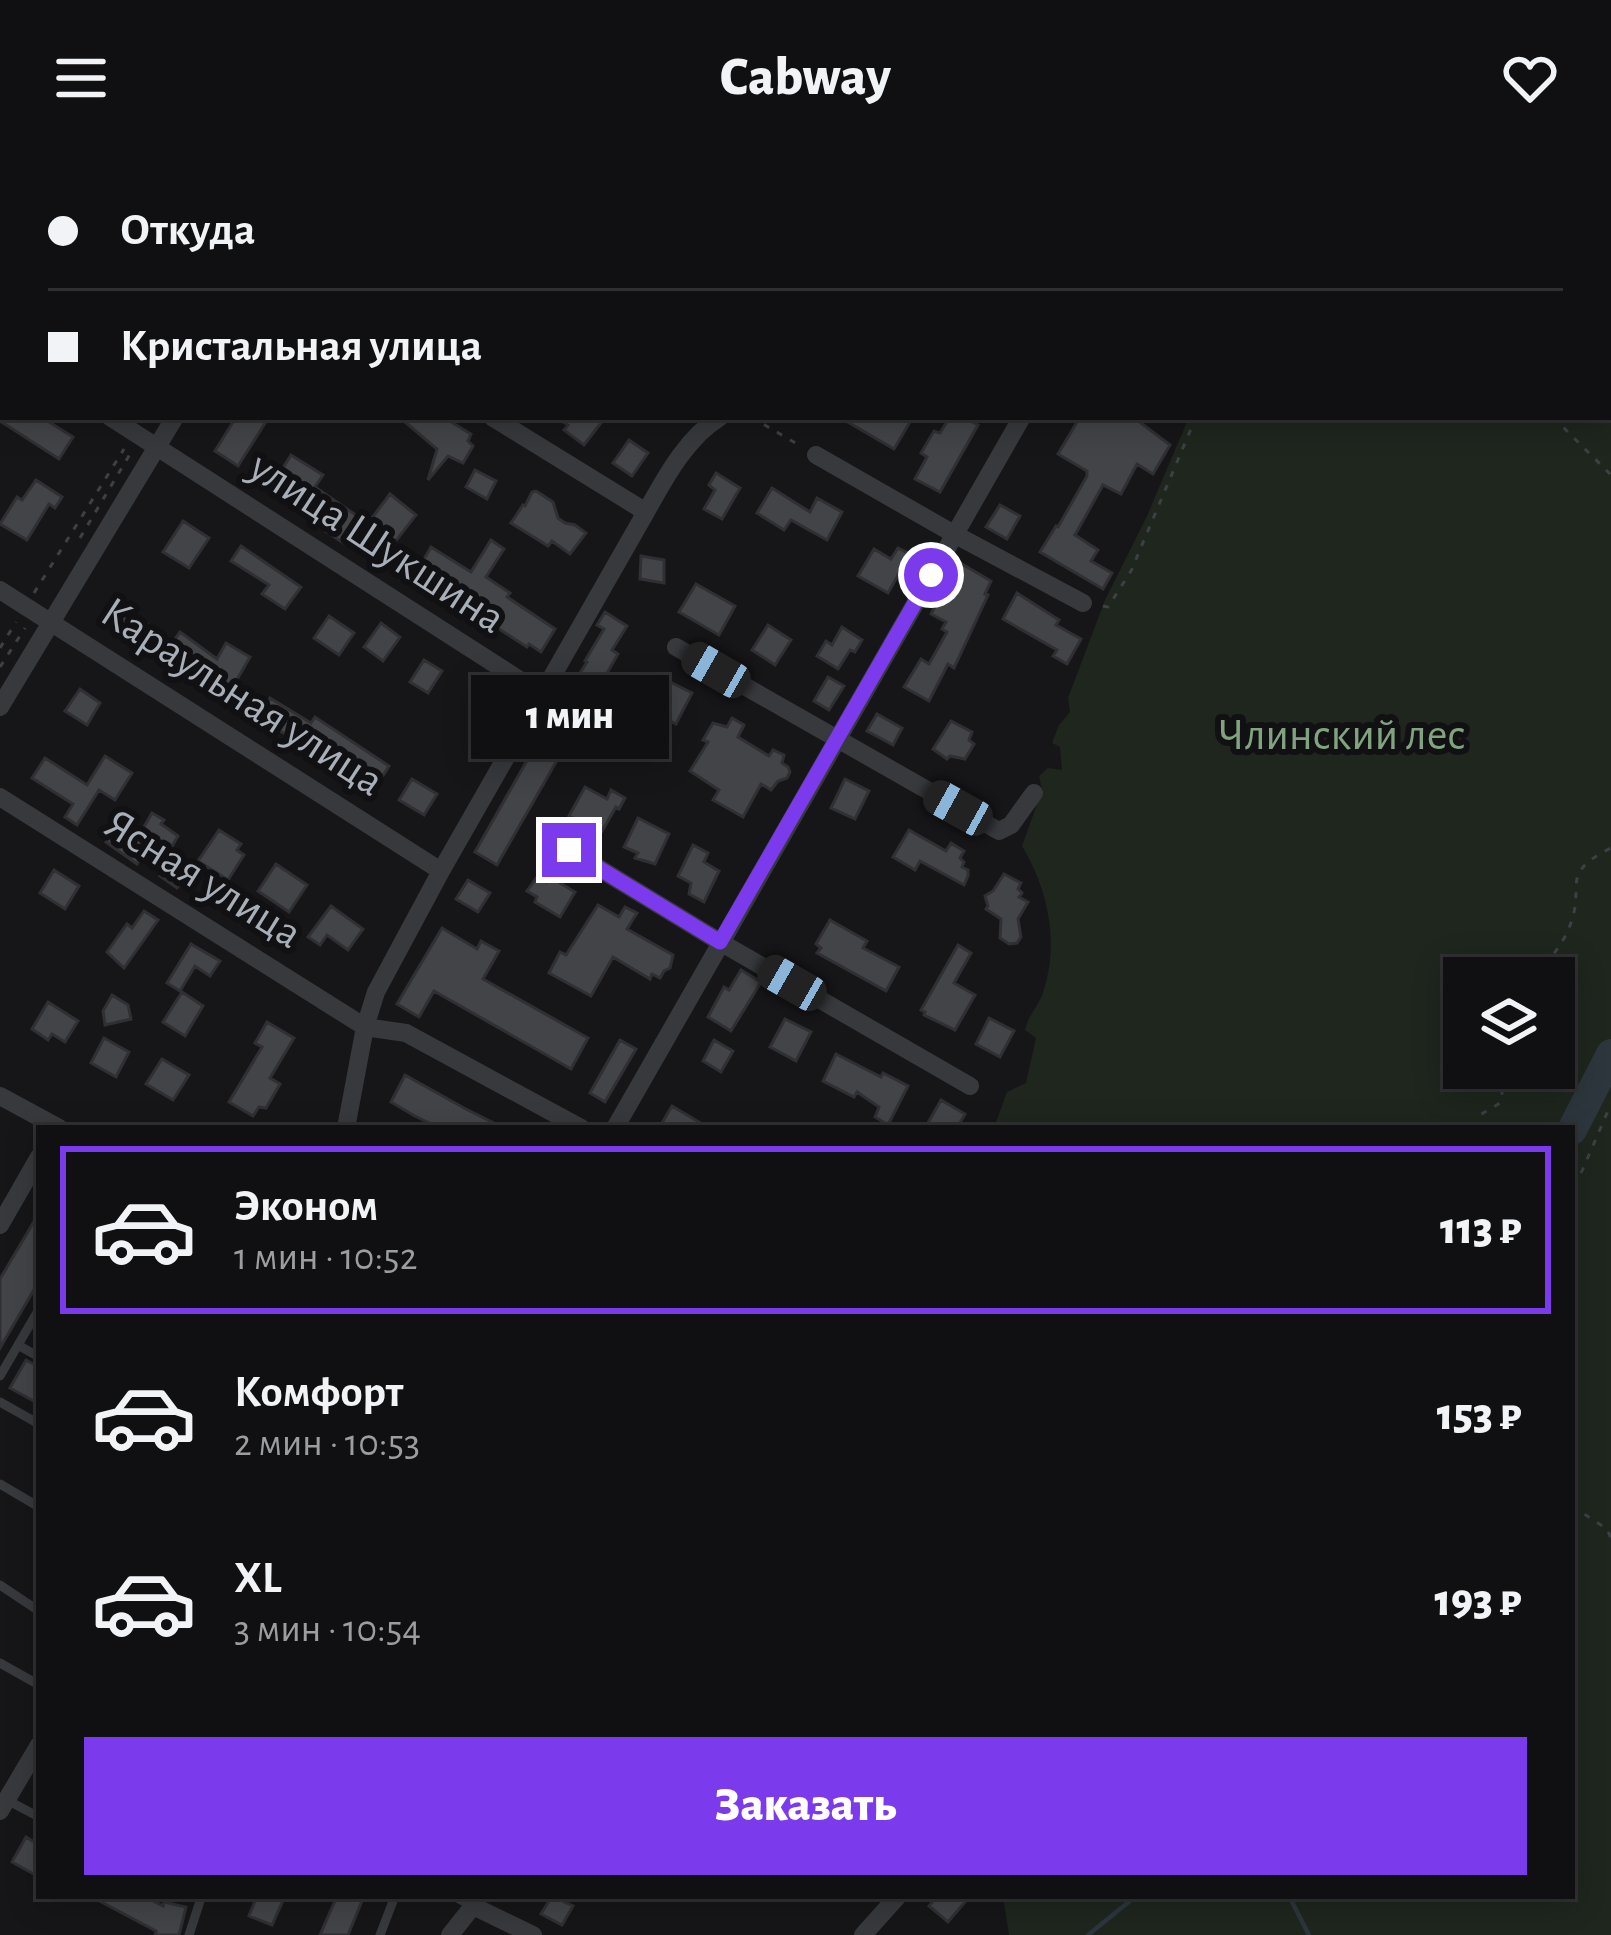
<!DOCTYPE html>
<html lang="ru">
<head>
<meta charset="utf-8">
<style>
	:root { --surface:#101012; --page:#1e1e20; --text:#f1f3f6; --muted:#9c9d9f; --line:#303032; --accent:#7c3aed }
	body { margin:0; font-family:"Alegreya Sans",sans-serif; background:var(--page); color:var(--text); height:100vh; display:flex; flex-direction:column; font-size:45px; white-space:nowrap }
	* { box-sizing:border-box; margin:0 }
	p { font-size:39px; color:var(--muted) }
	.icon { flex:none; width:66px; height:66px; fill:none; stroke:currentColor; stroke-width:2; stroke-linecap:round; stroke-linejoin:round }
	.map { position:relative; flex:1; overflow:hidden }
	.side { position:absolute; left:36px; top:969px; width:1539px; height:774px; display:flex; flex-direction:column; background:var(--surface); border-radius:0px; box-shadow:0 6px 30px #0003,0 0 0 3px var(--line) }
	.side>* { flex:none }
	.guide { position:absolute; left:0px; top:0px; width:1611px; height:264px; box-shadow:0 6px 30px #0003,0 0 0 3px var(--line); display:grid; align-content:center; height:264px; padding:0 48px; background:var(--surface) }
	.tools { position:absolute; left:1443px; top:801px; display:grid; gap:24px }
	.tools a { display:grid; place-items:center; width:132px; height:132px; border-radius:0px; background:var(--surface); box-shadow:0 6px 30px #0003,0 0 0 3px var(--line); font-size:60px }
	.end { position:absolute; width:54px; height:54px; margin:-27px; border:15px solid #7c3aed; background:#fff; box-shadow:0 0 0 6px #fff }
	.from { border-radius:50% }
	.bubble { position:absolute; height:84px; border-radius:0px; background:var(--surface); box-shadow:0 6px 30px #0003,0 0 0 3px var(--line); font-size:39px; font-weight:800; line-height:84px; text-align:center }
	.car { position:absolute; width:36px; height:72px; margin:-36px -18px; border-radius:15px; box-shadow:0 0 9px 3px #0007; background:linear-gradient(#222 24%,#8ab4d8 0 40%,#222 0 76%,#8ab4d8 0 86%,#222 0) }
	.guide b { display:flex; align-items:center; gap:42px; height:114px; font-size:45px }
	.guide b+b { border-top:3px solid var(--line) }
	.guide i { width:30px; height:30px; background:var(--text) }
	ul { padding:21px 0 0; list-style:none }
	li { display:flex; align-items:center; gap:36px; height:168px; margin:0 24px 18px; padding:0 24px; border:6px solid transparent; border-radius:0px }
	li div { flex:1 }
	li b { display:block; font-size:45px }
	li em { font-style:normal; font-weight:800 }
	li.active { border-color:var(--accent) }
	li>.icon { width:108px; height:108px; stroke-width:1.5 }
	.primary-button { display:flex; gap:24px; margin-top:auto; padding:24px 48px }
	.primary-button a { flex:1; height:138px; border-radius:0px; background:var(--accent); color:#fff; font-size:48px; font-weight:800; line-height:138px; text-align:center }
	header { display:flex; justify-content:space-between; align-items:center; height:156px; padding:0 48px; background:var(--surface); font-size:54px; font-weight:800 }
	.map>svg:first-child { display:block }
	.green { fill:#1e261e; fill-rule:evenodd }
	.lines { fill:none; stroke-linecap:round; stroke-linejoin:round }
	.stream { stroke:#2c363c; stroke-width:4.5 }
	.river { stroke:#2c363c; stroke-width:30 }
	.building { fill:#424448; stroke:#303034; stroke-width:3 }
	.path { stroke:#3d4044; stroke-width:3; stroke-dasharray:6 9; stroke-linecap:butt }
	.service { stroke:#37393d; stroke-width:9 }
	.minor { stroke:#37393d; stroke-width:18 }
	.route { stroke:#7c3aed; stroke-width:15 }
	.labels { text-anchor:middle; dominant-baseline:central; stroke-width:12; stroke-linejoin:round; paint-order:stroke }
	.street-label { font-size:45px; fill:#a8afb8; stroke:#111113 }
	.park-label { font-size:45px; fill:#81a37f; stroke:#111113 }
</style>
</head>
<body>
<header><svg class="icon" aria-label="menu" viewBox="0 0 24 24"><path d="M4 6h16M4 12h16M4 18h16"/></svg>Cabway<svg class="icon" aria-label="heart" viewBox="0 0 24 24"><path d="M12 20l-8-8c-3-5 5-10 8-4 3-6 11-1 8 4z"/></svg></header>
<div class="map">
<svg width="1611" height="1779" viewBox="0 0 1611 1779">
	<rect width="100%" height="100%" fill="#161618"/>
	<path class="green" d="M 1330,0 L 1611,0 L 1611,1779 L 1009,1779 L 1003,1740 L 1572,1740 L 1572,972 L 973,972 L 995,969 L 1007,936 L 1026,927 L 1036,882 L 1025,874 C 1029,858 1037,852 1042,839 C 1060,789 1049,735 1022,690 L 1042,634 L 1039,620 L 1048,612 L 1062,614 L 1060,591 L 1052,587 L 1059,569 L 1070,556 L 1068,542 L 1105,444 L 1147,360 L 1189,261 L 1608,261 L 1608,3 L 1327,3 ZM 1464,822 L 1554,822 L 1554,912 L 1464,912 Z"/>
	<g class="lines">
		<path class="stream" d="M 1608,113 L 1611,113
			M 1289,1740 L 1309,1779
			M 1088,1779 L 1136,1740"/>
		<path class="river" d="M 1572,974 L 1611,898"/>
	</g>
	<path class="building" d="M 0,261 L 41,261 L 73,281 L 59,303 L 0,265 Z
		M 236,261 L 269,261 L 238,310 L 215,295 Z
		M 399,261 L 443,261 L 471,278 L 468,285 L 473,290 L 463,307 L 448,300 L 428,324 L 437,293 Z
		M 556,261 L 593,261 L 601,267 L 584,289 L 564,274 L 568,269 Z
		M 839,261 L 913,261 L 894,293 Z
		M 950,261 L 963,261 L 978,269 L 940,336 L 915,323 L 927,301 L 921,297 L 934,275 L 940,277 Z
		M 1080,261 L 1133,261 L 1170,289 L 1153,318 L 1137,308 L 1121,338 L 1103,329 L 1075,379 L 1098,394 L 1091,405 L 1112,417 L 1103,433 L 1040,396 L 1056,370 L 1058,371 L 1087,320 L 1087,315 L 1058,298 Z
		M 629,284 L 648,297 L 632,320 L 613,307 Z
		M 291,299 L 323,319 L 315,331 L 363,364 L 345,388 L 310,365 L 317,353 L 274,326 Z
		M 475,314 L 496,325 L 487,343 L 466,331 Z
		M 716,317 L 740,332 L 722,363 L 704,353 L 715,334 L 709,329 Z
		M 36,324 L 62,341 L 55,352 L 49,348 L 27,384 L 0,368 L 17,341 L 22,344 Z
		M 772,332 L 810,356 L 817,342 L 842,356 L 827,384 L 791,364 L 784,374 L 757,357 Z
		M 536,335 L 553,346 L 558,362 L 565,367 L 575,369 L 586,377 L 570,398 L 552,385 L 548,390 L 511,367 L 523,349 L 525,350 L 532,336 Z
		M 390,338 L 416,359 L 395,386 L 369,366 Z
		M 1000,349 L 1020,360 L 1007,383 L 986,371 Z
		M 183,365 L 209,382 L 189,412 L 163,396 Z
		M 491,384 L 504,393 L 486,421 L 510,437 L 507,441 L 555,473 L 541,496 L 529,488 L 527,491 L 482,462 L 476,470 L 449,452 L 454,445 L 414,420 L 431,391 L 471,416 Z
		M 241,390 L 301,431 L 285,453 L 262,438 L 269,429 L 231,405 Z
		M 898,392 L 910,398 L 888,437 L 858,420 L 874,393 L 891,403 Z
		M 641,400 L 664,404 L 664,427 L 640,423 Z
		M 962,408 L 991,425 L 985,438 L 988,439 L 954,512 L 948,508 L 929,545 L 904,531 L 921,503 L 929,508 L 947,476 L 942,473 L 946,466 L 931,458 L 953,419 Z
		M 696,428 L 735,450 L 719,479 L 679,456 Z
		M 1017,437 L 1059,464 L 1056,469 L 1081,483 L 1067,508 L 1053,500 L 1057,494 L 1003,463 Z
		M 126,454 L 150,470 L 139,487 L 115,470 Z
		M 605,456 L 627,470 L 612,494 L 618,498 L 497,709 L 475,696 L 550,564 L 587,506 L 585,505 L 604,473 L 597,469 Z
		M 329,460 L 354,477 L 339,499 L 314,482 Z
		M 381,467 L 400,481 L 383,505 L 364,491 Z
		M 768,469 L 791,484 L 775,509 L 752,494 Z
		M 842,471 L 862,484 L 855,496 L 850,494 L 838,513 L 817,500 L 826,485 L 832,489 Z
		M 180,476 L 217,503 L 226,487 L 250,501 L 231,534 L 189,509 L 184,517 L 162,501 Z
		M 424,504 L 442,515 L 428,537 L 410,526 Z
		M 828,521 L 844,530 L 829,554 L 814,545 Z
		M 666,524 L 692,537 L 676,568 L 650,554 Z
		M 80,533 L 100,547 L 87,569 L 65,555 Z
		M 493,537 L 514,551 L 494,582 L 473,568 Z
		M 270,542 L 311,567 L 315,561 L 389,610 L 373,636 L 289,580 L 273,571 L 271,575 L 256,565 Z
		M 628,554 L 649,567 L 638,586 L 634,583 L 630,590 L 612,580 Z
		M 877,558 L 902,572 L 893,589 L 867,575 Z
		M 732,562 L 744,569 L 738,581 L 769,600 L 773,594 L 784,599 L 782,607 L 788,611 L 790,616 L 787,622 L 778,625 L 771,634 L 761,628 L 743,661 L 713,644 L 719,634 L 690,615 L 708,586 L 703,584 L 713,567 L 727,571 Z
		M 951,565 L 972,576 L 969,584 L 974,588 L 965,603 L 950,600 L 947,603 L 933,593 Z
		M 105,600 L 132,617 L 115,644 L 99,634 L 77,669 L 65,661 L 73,648 L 32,622 L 45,602 L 87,629 Z
		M 412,623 L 437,638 L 424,659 L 399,644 Z
		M 845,623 L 869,635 L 855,663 L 831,652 Z
		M 585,631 L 607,643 L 611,634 L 625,642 L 619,653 L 616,651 L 601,677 L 569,660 Z
		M 152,657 L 164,664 L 161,668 L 178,680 L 167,699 L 148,688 L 137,708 L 106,686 L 117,669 L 138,681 Z
		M 638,662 L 669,678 L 655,708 L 635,702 L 638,697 L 624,691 Z
		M 219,674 L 241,688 L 237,694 L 244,699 L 228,724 L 198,705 Z
		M 909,674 L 946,695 L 951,687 L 964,695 L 960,702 L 964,706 L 962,711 L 968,714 L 968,720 L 964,729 L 920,705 L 915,714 L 893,701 Z
		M 693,689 L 708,697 L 704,706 L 719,715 L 704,746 L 689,738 L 691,727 L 678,720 Z
		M 173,702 L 190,713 L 177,732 L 160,720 Z
		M 276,708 L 307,729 L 289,756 L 258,735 Z
		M 54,714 L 79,730 L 65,753 L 40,737 Z
		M 1004,718 L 1021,727 L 1018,733 L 1022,737 L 1019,741 L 1028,746 L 1018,763 L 1021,781 L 1017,787 L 1009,788 L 1000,782 L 1001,763 L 986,753 L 988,750 L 985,740 L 993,735 Z
		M 537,721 L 546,726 L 550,721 L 575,736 L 560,761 L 535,746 L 537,741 L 527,735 Z
		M 468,724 L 490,737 L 478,756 L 456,743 Z
		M 598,749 L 619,761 L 625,751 L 637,757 L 627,773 L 673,799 L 670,812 L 664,815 L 660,822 L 652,818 L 650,823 L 613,801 L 591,840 L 549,817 L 560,796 L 566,799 Z
		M 331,750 L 363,773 L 348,794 L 327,779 L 320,789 L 308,781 Z
		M 144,755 L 158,764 L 124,812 L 107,796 L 127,768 L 132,772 Z
		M 830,764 L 867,785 L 863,792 L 899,811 L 886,835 L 817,797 L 821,792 L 816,788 Z
		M 442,772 L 477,793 L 481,785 L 499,795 L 483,823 L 588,882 L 571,913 L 434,835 L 419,861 L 397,848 Z
		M 191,788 L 220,805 L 210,820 L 195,810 L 180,835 L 167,827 Z
		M 958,789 L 971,797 L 954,827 L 975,839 L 955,874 L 924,859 L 925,856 L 921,854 Z
		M 741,814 L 761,826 L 731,875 L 708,861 L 724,831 L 729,834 Z
		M 182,836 L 203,850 L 185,880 L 163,866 Z
		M 112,839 L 128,849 L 131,863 L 105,869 L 103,855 Z
		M 48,846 L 78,865 L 65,886 L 52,878 L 48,884 L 32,873 Z
		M 989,862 L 1014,875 L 1000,901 L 976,888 Z
		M 785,863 L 811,876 L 796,905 L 770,891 Z
		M 267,866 L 294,882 L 270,922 L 280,928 L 266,952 L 259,951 L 253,960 L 229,946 L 262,891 L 255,887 Z
		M 104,882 L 129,896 L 116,921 L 91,907 Z
		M 620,884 L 636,893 L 605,946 L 590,937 Z
		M 714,884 L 733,895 L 721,916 L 703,905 Z
		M 836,898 L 881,921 L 883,917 L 908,930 L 888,969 L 875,961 L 879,951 L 857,936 L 854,941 L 823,925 Z
		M 162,903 L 189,919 L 173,944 L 146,928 Z
		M 405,919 L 464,952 L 504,972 L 439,972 L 413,959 L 391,946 Z
		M 941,944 L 965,958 L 957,972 L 925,972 Z
		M 672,950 L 709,972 L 659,972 Z
		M 39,1057 L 39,1125 L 0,1192 L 0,1123 Z
		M 26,1204 L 39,1211 L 39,1248 L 10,1232 Z
		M 26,1681 L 39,1689 L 39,1721 L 12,1706 Z
		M 90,1740 L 144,1740 L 163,1750 L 164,1746 L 186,1751 L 179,1779 L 155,1779 L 156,1775 Z
		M 257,1740 L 285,1740 L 272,1769 L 249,1760 Z
		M 337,1740 L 364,1740 L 348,1779 L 320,1779 Z
		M 552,1740 L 573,1750 L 562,1769 L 541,1758 Z
		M 937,1740 L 957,1740 L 965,1746 L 948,1766 L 929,1750 Z"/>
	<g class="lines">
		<path class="path" d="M 820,0 L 825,3
			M 312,3 L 314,0
			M 365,3 L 367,0
			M 751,261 L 799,289
			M 1553,261 L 1611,319
			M 80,382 L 130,298
			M 34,437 L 124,293
			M 1103,450 L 1108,451 L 1131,415 L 1196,261
			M 0,492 L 16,466
			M 0,511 L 25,472
			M 1537,822 C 1547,805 1562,790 1569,772 C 1587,729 1557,719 1611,692
			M 1477,972 L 1480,959 L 1500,947 L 1503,932 L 1521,912
			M 1572,1029 L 1582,1015 L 1611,948
			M 1572,1073 L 1579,1079 L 1572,1091
			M 1572,1350 L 1607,1373 L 1611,1382"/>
		<path class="service" d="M 18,1189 L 39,1201
			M 0,1220 L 39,1153
			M 0,1246 L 39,1268
			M 0,1328 L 39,1351
			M 0,1429 L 39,1455
			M 0,1507 L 39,1529
			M 7,1644 L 39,1661
			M 453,1740 L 473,1750 L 481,1740
			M 189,1779 L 201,1742 L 196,1740
			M 380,1779 L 395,1740"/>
		<path class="minor" d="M 78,0 L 83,3
			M 465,0 L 470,3
			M 851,0 L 855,3
			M 340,3 L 342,0
			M 938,3 L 940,0
			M 0,187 L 3,189
			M 110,261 L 543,539
			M 492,261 L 646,356 C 665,322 686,282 720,261
			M 816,299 L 954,378 L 1083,447
			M 0,434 L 441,715
			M 676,491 L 999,675 L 1011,669 L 1034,637
			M 0,551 L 175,261
			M 0,641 L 365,871 L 376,836 L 441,715 L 646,356
			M 569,694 L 720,786 L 970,930
			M 0,940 L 59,972
			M 346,972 L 365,871 L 406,877 L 581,972
			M 615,972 L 1022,261
			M 0,1069 L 39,1001
			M 0,1655 L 39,1589
			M 450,1779 L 473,1750 L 533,1779
			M 863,1779 L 898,1740"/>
	</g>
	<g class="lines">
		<path class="route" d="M 569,694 L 720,786 L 931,419"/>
	</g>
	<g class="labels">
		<g class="street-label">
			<text transform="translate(377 387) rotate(33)">улица Шукшина</text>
			<text transform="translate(242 541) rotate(33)">Караульная улица</text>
			<text transform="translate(203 723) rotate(32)">Ясная улица</text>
		</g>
		<g class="park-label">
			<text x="1342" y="579">Члинский лес</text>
		</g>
	</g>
</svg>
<div class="tools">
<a><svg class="icon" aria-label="layers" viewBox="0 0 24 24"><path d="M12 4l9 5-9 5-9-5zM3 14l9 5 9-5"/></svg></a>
</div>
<i class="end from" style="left:931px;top:419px"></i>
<i class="end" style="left:569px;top:694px"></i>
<div class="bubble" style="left:471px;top:519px;width:198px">1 мин</div>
<i class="car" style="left:716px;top:514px;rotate:300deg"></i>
<i class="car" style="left:958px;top:652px;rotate:299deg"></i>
<i class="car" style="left:792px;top:827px;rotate:300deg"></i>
<div class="guide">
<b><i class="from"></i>Откуда</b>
<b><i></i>Кристальная улица</b>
</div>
<section class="side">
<ul>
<li class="active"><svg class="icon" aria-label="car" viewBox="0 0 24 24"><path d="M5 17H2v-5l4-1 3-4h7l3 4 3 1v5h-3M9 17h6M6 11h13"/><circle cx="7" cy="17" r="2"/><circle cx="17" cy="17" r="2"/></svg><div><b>Эконом</b><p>1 мин · 10:52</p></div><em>113 ₽</em></li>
<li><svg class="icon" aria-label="car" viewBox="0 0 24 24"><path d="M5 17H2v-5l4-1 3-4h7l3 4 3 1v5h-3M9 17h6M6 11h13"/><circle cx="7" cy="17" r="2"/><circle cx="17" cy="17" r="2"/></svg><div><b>Комфорт</b><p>2 мин · 10:53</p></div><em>153 ₽</em></li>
<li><svg class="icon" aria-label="car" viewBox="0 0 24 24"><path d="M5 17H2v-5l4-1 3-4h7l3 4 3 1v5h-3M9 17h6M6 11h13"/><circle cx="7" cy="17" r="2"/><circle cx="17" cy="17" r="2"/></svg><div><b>XL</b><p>3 мин · 10:54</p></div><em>193 ₽</em></li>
</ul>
<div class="primary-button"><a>Заказать</a></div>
</section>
</div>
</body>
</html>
